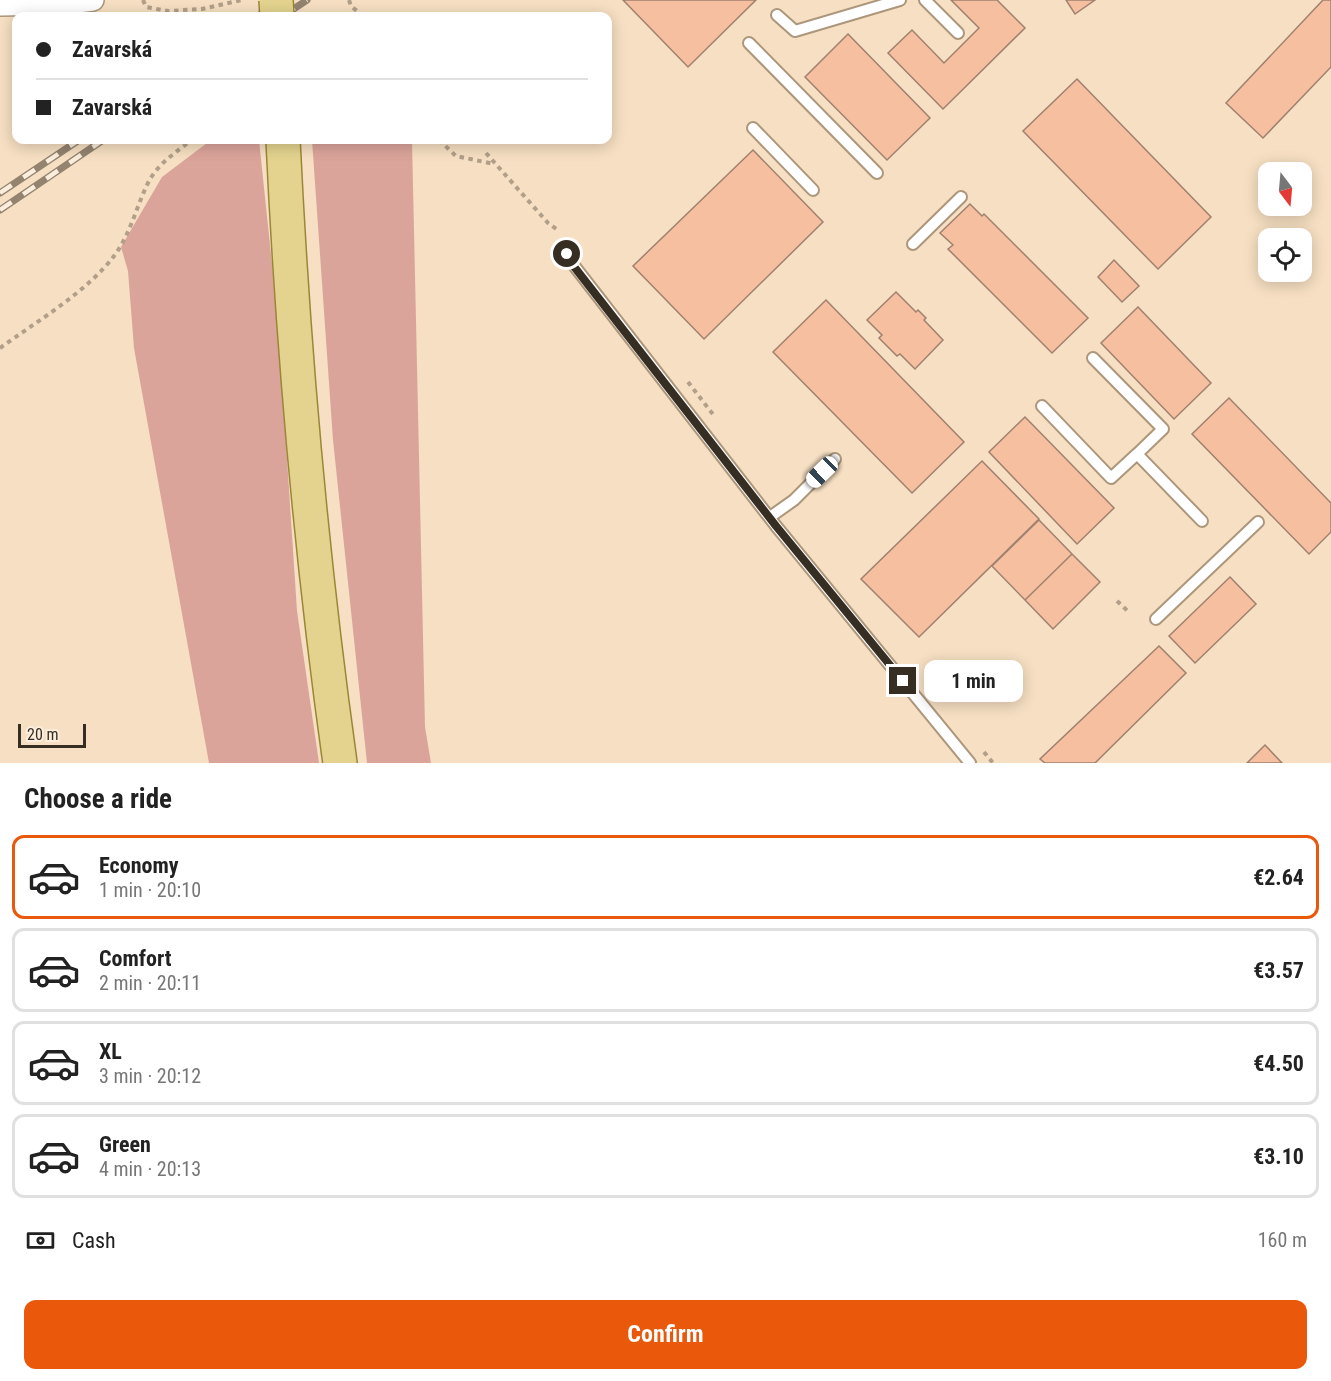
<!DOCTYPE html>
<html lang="en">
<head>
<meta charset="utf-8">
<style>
	:root { --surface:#fff; --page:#f2f2f2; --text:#222; --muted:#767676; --line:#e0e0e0; --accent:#ea580c }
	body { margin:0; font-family:"Roboto Condensed",sans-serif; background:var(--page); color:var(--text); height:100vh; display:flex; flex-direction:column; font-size:22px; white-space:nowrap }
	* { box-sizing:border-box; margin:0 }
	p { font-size:20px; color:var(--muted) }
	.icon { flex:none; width:33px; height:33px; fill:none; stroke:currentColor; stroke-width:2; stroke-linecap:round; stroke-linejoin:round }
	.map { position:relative; height:763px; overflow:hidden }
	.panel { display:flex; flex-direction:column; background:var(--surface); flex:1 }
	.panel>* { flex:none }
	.banner { position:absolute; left:12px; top:12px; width:600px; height:132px; border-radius:12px; box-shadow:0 3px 15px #0003; display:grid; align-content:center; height:132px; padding:0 24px; background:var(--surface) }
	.needle { width:39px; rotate:164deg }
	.fabs { position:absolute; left:1258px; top:162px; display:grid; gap:12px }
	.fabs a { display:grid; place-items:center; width:54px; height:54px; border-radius:12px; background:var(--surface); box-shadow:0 3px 15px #0003; font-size:30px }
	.scale { position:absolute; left:18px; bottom:15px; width:68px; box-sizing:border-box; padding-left:6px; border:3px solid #372e23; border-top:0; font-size:16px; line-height:21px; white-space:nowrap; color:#372e23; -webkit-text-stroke:4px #fceedd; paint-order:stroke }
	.end { position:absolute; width:27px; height:27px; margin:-14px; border:8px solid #372e23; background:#fff; box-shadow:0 0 0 3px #fff }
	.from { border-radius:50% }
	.bubble { position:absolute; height:42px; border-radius:12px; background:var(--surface); box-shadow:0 3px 15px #0003; font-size:20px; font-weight:700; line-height:42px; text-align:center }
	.car { position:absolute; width:18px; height:36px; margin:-18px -9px; border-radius:8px; box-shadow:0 0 4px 2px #0007; background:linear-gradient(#fff 24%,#345 0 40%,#fff 0 76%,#345 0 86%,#fff 0) }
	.banner b { display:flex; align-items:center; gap:21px; height:57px; font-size:22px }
	.banner b+b { border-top:2px solid var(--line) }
	.banner i { width:15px; height:15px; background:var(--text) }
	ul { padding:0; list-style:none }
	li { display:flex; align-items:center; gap:18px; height:84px; margin:0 12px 9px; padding:0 12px; border:3px solid var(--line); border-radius:12px }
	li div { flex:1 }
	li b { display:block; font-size:22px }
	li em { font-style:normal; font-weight:700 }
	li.selected { border-color:var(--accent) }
	li>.icon { width:54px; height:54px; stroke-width:1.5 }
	h2 { padding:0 24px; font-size:27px; line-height:72px }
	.pay { display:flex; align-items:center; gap:15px; height:66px; padding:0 24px; font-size:22px }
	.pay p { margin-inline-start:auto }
	.primary-button { display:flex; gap:12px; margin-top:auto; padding:12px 24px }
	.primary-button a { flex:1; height:69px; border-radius:12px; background:var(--accent); color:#fff; font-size:24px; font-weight:700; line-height:69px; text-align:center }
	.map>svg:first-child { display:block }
	.green { fill:#dba49b }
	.building { fill:#f6bf9f; stroke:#a08170; stroke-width:1.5 }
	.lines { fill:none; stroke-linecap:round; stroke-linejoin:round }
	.service-casing { stroke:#ac977c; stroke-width:14 }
	.minor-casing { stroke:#ac977c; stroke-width:24 }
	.primary-casing { stroke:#9b8637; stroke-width:36 }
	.path { stroke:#b19f89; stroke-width:4; stroke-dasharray:4.5 4.5; stroke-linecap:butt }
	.service { stroke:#fff; stroke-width:10 }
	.minor { stroke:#fff; stroke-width:21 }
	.primary { stroke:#e3d38e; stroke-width:33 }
	.rail-casing { stroke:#93836f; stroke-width:7 }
	.rail { stroke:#fceedd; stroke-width:4.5; stroke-dasharray:14; stroke-linecap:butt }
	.primary-bridge-casing { stroke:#9b8637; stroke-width:36; stroke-linecap:butt }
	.primary-bridge { stroke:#e3d38e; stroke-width:33 }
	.route { stroke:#372e23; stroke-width:8 }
</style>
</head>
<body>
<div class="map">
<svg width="1331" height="763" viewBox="0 0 1331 763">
	<rect width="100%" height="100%" fill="#f6dfc2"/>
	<path class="green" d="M 211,140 L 259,140 L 278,321 L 297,611 L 319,763 L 209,763 L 134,348 L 128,271 L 121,247 L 162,177 Z
		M 312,140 L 412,140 L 425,727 L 431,763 L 367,763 L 333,440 Z"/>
	<path class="building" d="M 623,0 L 756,0 L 688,67 Z
		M 951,0 L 997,0 L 1025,28 L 943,109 L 888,53 L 912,30 L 944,63 L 979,28 Z
		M 1066,0 L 1095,0 L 1075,14 Z
		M 1323,0 L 1331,0 L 1331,67 L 1263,138 L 1226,103 Z
		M 848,34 L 930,118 L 887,160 L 805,77 Z
		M 1077,79 L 1211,217 L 1158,269 L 1023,131 Z
		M 753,150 L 823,222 L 704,339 L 633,266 Z
		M 970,204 L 982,216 L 984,214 L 1088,318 L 1052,353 L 948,249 L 953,245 L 940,233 Z
		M 1114,260 L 1139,286 L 1122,302 L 1098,277 Z
		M 896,292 L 916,312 L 918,310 L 926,318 L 924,320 L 943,340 L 915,369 L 900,354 L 897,356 L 879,338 L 882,335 L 867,320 Z
		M 826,300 L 964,442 L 912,493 L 773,352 Z
		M 1138,307 L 1211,383 L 1174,419 L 1101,343 Z
		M 1229,398 L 1331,503 L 1331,532 L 1309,554 L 1192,434 Z
		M 1025,417 L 1114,508 L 1077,544 L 989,452 Z
		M 982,461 L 1039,519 L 919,637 L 861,579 Z
		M 1039,520 L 1072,554 L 1025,600 L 992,566 Z
		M 1072,554 L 1100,582 L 1053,629 L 1025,600 Z
		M 1230,577 L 1256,604 L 1195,663 L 1169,636 Z
		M 1159,646 L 1186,673 L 1095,763 L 1045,763 L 1040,759 Z
		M 1265,745 L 1282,763 L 1247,763 Z"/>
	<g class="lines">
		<g class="service-casing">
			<path id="service" d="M 925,0 L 958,33
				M 777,15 L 795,31 L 900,0
				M 749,43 L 877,173
				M 753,128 L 813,190
				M 913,244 L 961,197
				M 564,245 L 572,263 L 776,526 L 970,763
				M 1093,358 L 1163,429 L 1137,454 L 1202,521
				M 1042,406 L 1111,478 L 1137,454
				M 770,517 L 794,500 L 835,459
				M 1156,619 L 1258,522"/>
		</g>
		<g class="minor-casing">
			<path id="minor" d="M 0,5 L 61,4 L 93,0"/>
		</g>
		<g class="primary-casing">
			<path id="primary" d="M 283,140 C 293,349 311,556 340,763"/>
		</g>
		<path class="path" d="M 143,0 L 146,7 L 168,11 L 202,9 L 242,0
			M 349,0 L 351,6 L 363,16
			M 439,140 L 456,156 L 494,164
			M 486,153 L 548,223 L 559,231
			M 0,348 C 36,322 88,291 114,256 C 130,235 136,208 147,185 C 156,165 176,152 192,140
			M 688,382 L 715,417
			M 1117,601 L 1130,613
			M 984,752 L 993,763"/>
		<use href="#service" class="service"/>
		<use href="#minor" class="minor"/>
		<use href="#primary" class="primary"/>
		<g class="rail-casing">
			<path id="rail" d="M 258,16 L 282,0
				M 283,16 L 307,0
				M 0,193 L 79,140
				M 0,210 L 103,140"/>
		</g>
		<use href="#rail" class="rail"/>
		<g class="primary-bridge-casing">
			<path id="primary-bridge" d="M 276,0 L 277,16"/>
		</g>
		<use href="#primary-bridge" class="primary-bridge"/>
	</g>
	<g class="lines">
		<path class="route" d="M 567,254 L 572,264 L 776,526 L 903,681"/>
	</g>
</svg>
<div class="fabs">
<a><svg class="needle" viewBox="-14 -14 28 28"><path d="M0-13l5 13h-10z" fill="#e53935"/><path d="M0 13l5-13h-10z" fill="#767676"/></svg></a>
<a><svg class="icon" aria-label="locate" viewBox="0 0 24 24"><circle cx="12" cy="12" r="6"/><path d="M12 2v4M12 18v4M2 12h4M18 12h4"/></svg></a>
</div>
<div class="scale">20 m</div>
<i class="end from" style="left:567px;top:254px"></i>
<i class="end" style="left:903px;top:681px"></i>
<div class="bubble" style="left:924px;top:660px;width:99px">1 min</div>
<i class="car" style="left:822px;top:472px;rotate:226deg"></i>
<div class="banner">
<b><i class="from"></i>Zavarská</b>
<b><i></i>Zavarská</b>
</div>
</div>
<section class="panel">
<h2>Choose a ride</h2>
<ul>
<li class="selected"><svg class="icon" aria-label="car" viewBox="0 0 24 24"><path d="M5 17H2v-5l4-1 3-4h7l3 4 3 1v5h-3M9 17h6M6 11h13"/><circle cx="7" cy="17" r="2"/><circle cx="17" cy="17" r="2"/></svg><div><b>Economy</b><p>1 min · 20:10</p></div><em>€2.64</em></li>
<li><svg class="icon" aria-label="car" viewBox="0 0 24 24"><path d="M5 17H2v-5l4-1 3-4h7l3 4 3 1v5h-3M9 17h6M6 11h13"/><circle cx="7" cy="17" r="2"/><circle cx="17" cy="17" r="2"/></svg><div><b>Comfort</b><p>2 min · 20:11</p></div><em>€3.57</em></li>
<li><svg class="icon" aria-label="car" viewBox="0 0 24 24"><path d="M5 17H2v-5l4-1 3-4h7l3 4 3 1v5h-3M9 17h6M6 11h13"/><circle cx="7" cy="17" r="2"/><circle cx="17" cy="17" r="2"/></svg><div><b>XL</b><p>3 min · 20:12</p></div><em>€4.50</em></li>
<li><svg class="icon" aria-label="car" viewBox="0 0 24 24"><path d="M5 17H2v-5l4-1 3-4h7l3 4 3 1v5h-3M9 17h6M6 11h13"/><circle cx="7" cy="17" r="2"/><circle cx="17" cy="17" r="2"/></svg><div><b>Green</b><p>4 min · 20:13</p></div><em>€3.10</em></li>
</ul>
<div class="pay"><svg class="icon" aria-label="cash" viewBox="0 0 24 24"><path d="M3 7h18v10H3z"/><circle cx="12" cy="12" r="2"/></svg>Cash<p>160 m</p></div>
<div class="primary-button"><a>Confirm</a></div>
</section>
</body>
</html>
